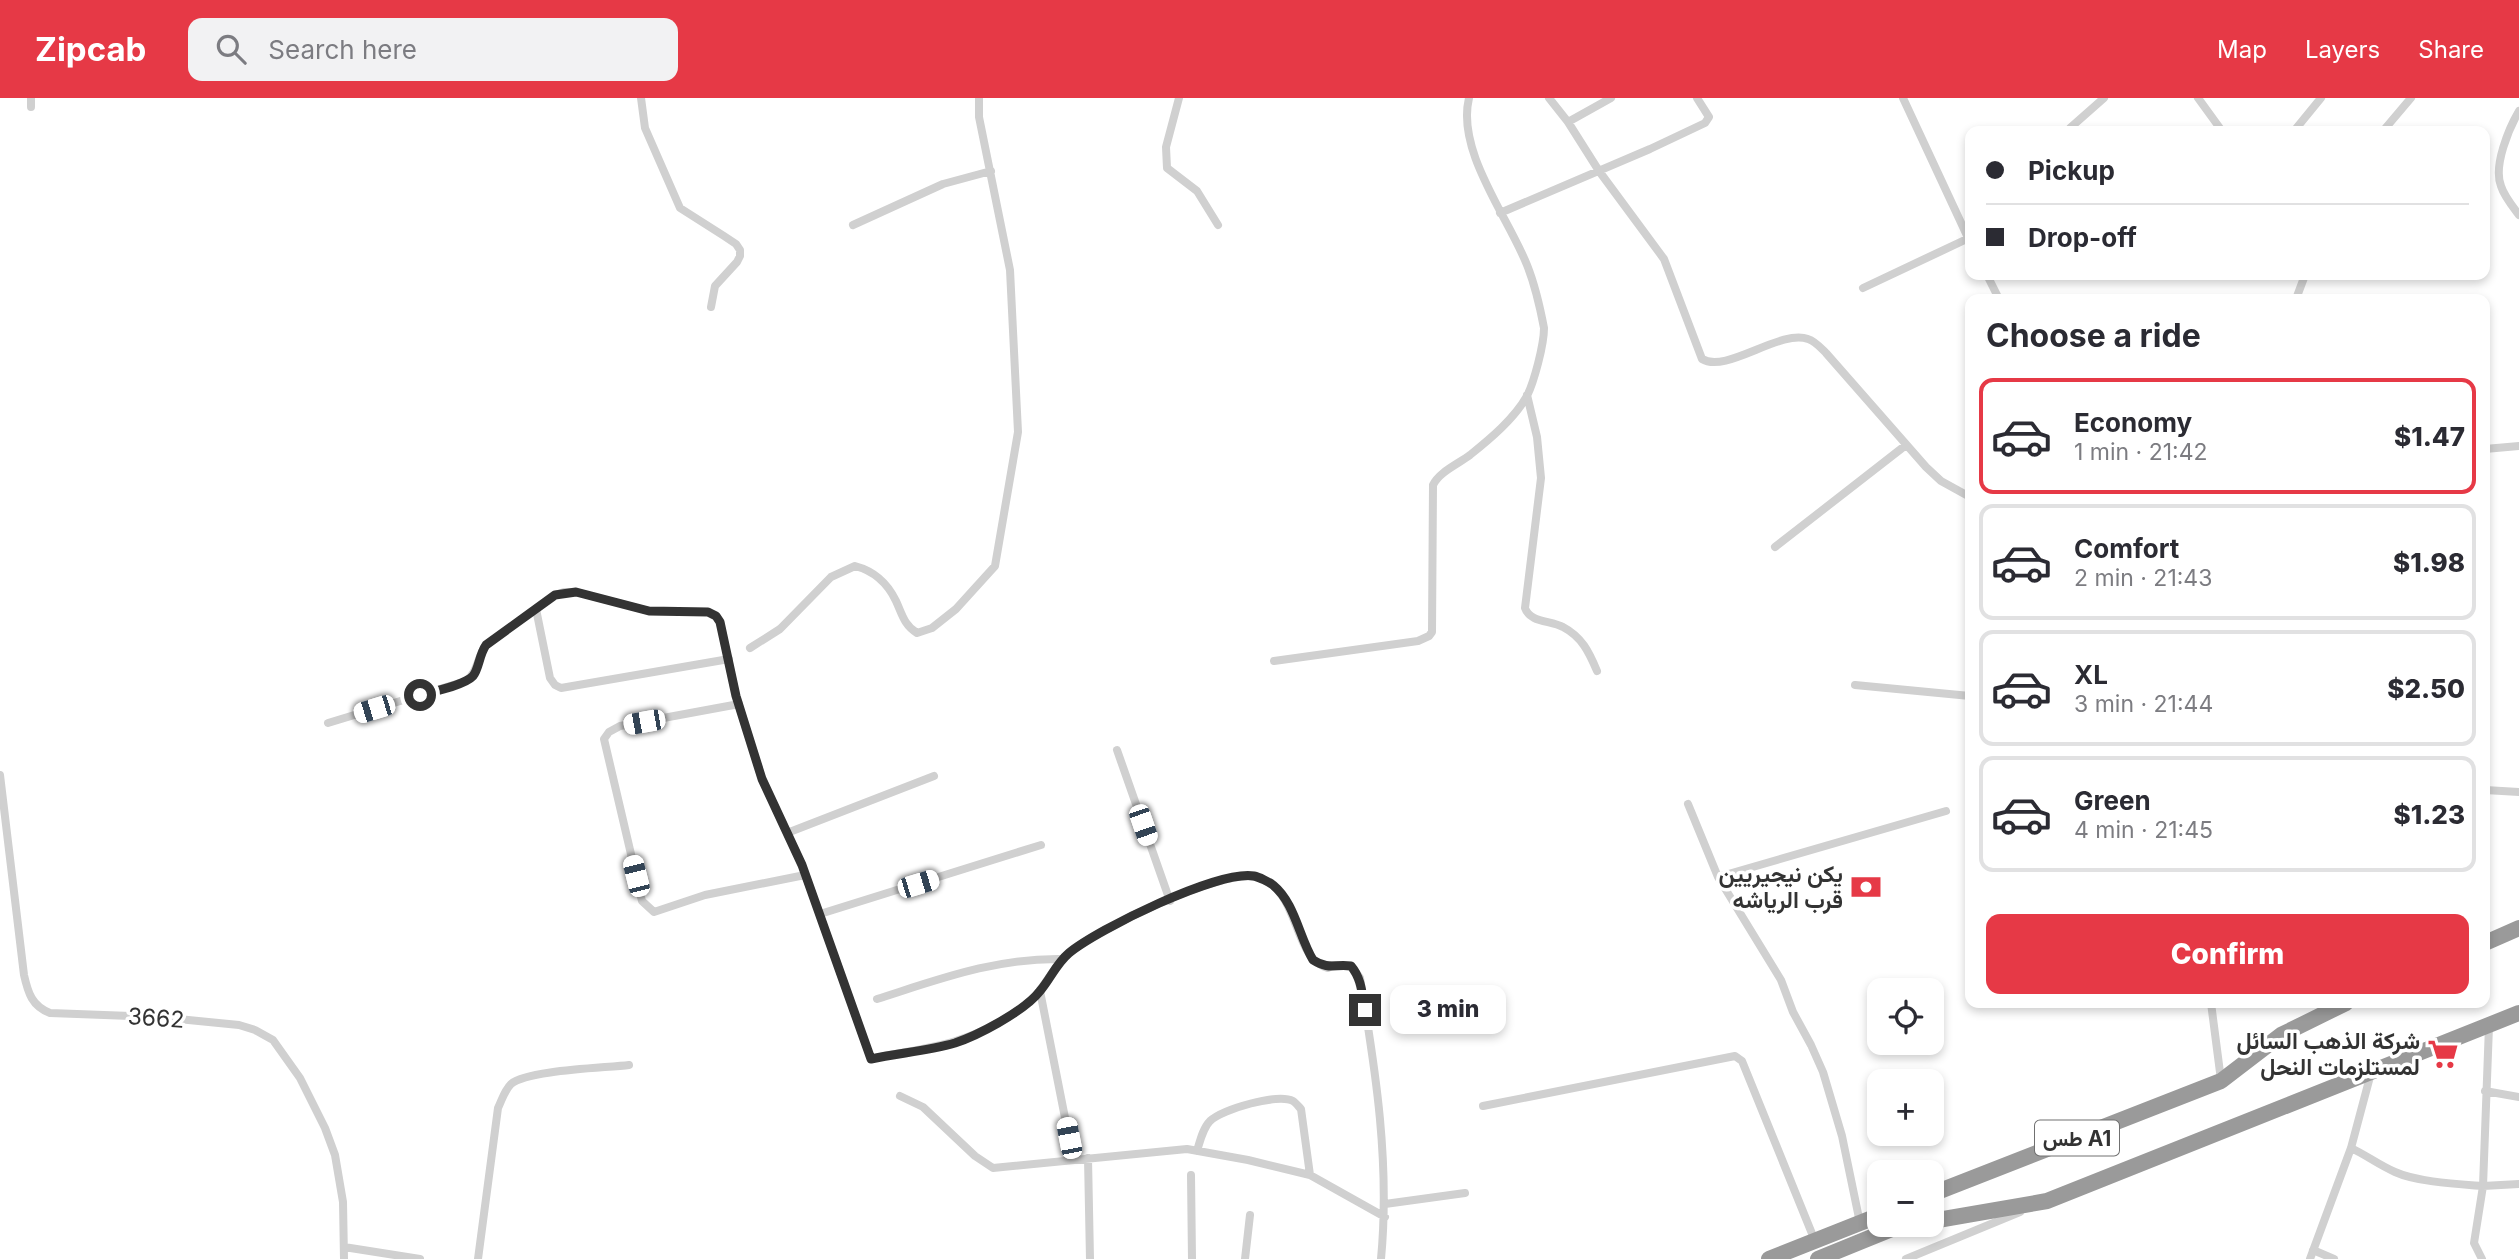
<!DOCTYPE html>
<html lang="en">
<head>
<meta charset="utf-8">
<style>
	:root { --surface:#fff; --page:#f2f2f3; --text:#2b2b33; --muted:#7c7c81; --line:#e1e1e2; --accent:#e63946 }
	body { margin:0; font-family:Inter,Vazirmatn,sans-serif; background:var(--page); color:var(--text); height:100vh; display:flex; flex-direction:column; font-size:26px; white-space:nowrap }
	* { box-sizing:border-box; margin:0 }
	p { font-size:23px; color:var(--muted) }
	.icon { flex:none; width:38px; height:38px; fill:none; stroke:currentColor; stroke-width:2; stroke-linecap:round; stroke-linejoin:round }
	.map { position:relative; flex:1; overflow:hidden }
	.side { position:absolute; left:1965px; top:196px; width:525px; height:714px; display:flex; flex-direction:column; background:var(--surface); border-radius:14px; box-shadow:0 4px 10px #0003 }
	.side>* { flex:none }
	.banner { position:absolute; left:1965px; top:28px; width:525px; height:154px; border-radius:14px; box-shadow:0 4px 10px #0003; display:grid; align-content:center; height:154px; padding:0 21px; background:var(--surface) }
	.buttons { position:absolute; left:1867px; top:880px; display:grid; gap:14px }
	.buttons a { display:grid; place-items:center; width:77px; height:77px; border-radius:14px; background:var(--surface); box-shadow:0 4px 10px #0003; font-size:35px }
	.end { position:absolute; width:32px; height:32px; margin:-16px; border:9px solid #333; background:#fff; box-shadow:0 0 0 4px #fff }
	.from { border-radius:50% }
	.bubble { position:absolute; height:49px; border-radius:14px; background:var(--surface); box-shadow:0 4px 10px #0003; font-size:23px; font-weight:800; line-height:49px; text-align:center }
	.car { position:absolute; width:21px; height:42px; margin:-21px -10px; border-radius:9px; box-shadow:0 0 5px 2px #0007; background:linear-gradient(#fff 24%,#345 0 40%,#fff 0 76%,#345 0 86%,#fff 0) }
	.banner b { display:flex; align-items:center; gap:24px; height:66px; font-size:26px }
	.banner b+b { border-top:2px solid var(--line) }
	.banner i { width:18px; height:18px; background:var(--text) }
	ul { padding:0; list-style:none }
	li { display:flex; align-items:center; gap:21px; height:116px; margin:0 14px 10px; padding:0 7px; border:4px solid var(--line); border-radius:14px }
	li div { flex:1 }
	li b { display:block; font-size:26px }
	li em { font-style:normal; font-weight:800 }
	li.selected { border-color:var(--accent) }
	li>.icon { width:63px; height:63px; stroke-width:1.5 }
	h2 { padding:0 21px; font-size:32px; line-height:84px }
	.cta { display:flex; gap:14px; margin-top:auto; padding:14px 21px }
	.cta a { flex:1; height:80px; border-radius:14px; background:var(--accent); color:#fff; font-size:28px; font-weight:800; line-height:80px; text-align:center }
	header { display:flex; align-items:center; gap:42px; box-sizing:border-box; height:98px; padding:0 35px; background:var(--accent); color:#fff }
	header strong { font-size:33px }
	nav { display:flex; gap:38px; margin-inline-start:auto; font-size:24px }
	.search { width:490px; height:63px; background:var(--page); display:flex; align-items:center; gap:18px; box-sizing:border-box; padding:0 24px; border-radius:14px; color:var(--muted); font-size:26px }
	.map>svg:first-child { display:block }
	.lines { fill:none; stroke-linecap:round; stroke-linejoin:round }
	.street { stroke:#d0d0d0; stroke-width:8 }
	.highway { stroke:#9a9a9a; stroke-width:16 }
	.route { stroke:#333; stroke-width:9 }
	.labels { text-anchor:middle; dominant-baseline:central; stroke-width:7; stroke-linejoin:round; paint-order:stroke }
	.shield { fill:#fff; stroke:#707070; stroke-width:2 }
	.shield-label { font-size:21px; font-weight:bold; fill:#333 }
	.poi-label { font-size:23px; font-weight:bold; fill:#333; stroke:#fff; text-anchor:end }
	.street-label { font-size:23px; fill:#333; stroke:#fff }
</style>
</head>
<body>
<header>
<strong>Zipcab</strong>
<div class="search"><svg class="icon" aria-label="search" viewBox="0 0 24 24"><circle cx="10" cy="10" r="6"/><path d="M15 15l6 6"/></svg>Search here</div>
<nav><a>Map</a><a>Layers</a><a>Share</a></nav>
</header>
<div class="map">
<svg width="2519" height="1161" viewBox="0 0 2519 1161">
	<rect width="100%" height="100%" fill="#fff"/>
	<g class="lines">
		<path class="street" d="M 641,0 L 645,30 L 680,110 L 724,138 L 736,146 L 740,152 L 740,158 L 737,164 L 715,188 L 711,209
			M 1179,0 L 1166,49 L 1167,70 L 1197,93 L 1218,127
			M 1549,0 L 1568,24 L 1599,73 L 1664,161 L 1702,261 C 1726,276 1780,231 1808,241 C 1815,243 1821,250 1826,255 L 1926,369 L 1941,383 L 1970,399
			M 1903,0 L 1970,144
			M 2198,0 L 2222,33
			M 31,9 L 31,0
			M 2519,13 C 2509,30 2493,68 2501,88 C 2504,98 2513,109 2519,117
			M 1568,24 L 1611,0
			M 2070,30 L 2104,0
			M 2294,33 L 2321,0
			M 2383,33 L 2411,0
			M 1500,115 L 1650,51 L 1705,25 L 1709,19 L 1697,0
			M 853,127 L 943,86 L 991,73
			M 1987,177 L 1999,201
			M 1863,190 L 1969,140
			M 2296,201 L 2305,177
			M 1527,297 L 1537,339 L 1541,380 L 1525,510 C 1530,525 1551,522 1563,529 C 1582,539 1589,554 1597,573
			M 2485,351 L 2519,348
			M 1775,449 L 1906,347
			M 536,511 L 550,580 L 555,587 L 561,590 L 729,561
			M 750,550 L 780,531 L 831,479 L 855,468 C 874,473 887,484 896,503 C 902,516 904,527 917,535 L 932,530 L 956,511 L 995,468 L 1018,334 L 1010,172 L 979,19 L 979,0
			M 1274,563 L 1418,543 L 1429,538 L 1432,534 L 1433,387 C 1439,374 1458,366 1470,357 C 1490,341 1514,321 1527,298 C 1534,284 1544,247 1544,230 C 1540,209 1535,187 1527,167 C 1508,119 1456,53 1469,0
			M 1855,587 L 1970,598
			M 739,606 L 620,628 L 609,634 L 604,641 L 642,803 L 654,814 L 705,797 L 805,777
			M 328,625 L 466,583 C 478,574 477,559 486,547 L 555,497 L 564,494 L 576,494 L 649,513 L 708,514 L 716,518 L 720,524 L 736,598 L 762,681 L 802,767 L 871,961 C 919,950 959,949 1003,922 C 1016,914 1031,905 1040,892 C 1050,879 1056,866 1069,855 C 1098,831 1220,771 1255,779 C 1301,788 1291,861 1328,870 L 1332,867 L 1351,868 L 1360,880 C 1376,974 1390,1066 1381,1161
			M 1117,652 L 1170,803
			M 0,677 L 24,877 C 28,895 32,908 50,915 L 158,919 L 239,927 L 255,932 L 273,942 L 300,980 L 325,1030 L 335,1057 L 343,1104 L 344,1161
			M 2485,692 L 2519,694
			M 1688,706 L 1718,779 L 1781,882 L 1793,914 L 1811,947 L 1823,974 L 1842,1038 L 1860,1125
			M 787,735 L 934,678
			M 1718,779 L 1946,713
			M 820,816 L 1041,747
			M 1040,893 L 1069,1040
			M 877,901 C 940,881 995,860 1062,861
			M 2211,905 L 2221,982
			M 2489,928 L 2483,1088 L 2519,1086
			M 2485,993 L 2519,999
			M 900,998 L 923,1009 L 975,1058 L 993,1070 L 1187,1051 L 1248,1062 L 1310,1077 L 1385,1119
			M 1483,1008 L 1735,958 L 1742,963 L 1815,1143
			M 2351,1050 C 2366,1057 2379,1067 2395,1074 C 2417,1084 2457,1086 2483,1088 L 2474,1145 L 2482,1161
			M 1197,1053 C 1200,1043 1203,1030 1210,1023 C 1223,1011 1278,995 1293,1003 C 1296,1005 1299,1009 1301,1011 L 1310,1077
			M 1088,1060 L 1090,1161
			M 1191,1077 L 1192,1161
			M 1385,1106 L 1465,1095
			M 344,1149 L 420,1161
			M 2313,1152 L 2334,1161
			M 478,1161 L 498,1010 C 502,1002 504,993 511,986 C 527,972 605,970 629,967
			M 1245,1161 L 1250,1117
			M 1906,1161 L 2020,1114
			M 2310,1161 L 2351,1050 L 2371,975"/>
		<path class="highway" d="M 2485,845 L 2519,830
			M 1932,1096 L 2221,983 L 2281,937 L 2346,905
			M 1932,1123 L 2047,1103 L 2519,915
			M 1769,1161 L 1880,1117
			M 1818,1161 L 1894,1130 L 1910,1127"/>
	</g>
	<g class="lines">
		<path class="route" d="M 420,597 C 432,594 465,587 473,578 C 479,571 479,557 486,547 L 555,497 L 576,494 L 649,513 L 708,514 L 716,518 L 720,524 L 736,598 L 762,681 L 802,767 L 871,961 C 898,955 928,953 955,945 C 970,940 984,933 998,925 C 1012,917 1030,906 1040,893 C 1051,880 1056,866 1069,855 C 1098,831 1218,772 1254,778 C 1259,779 1269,784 1273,787 C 1295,805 1299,839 1313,862 C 1329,872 1334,866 1351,868 C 1362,881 1362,897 1365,912"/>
	</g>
	<defs>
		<g id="bank-bare" transform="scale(2.415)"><path d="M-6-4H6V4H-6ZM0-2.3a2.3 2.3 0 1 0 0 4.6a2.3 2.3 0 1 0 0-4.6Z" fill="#e63946" stroke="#fff" stroke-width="2.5" paint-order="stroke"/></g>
		<g id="supermarket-bare" transform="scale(2.415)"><path d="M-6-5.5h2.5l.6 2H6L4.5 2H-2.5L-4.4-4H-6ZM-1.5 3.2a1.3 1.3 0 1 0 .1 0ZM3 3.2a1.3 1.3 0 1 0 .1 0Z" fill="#e63946" stroke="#fff" stroke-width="2.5" paint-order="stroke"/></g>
	</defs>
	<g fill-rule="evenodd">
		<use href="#bank-bare" x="1866" y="789"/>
		<use href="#supermarket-bare" x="2443" y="956"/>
	</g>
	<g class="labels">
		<rect class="shield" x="2035" y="1022.5" width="84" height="35" rx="5"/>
		<g class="shield-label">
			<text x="2077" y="1040">طس A1</text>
		</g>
		<g class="poi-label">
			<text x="1843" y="776">يكن نيجيريين<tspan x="1843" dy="26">قرب الرياشه</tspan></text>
			<text x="2420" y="943">شركة الذهب السائل<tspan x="2420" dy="26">لمستلزمات النحل</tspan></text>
		</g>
		<g class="street-label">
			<text transform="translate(156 920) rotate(4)">3662</text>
		</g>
	</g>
</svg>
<div class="buttons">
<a><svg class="icon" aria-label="locate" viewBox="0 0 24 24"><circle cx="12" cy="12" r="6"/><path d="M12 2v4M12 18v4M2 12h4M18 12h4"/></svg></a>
<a>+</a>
<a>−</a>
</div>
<i class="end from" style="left:420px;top:597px"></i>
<i class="end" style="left:1365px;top:912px"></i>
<div class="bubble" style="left:1390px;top:887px;width:116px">3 min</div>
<i class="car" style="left:374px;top:611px;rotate:253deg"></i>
<i class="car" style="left:644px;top:624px;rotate:260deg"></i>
<i class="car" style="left:1143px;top:727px;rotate:161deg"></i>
<i class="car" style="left:636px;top:778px;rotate:346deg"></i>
<i class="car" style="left:918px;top:786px;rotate:73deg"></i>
<i class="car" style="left:1069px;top:1040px;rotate:349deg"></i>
<div class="banner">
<b><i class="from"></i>Pickup</b>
<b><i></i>Drop-off</b>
</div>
<section class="side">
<h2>Choose a ride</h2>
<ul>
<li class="selected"><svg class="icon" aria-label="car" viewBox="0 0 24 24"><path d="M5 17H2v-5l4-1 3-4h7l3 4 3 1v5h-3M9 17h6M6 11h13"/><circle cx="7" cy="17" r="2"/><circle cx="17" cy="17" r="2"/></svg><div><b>Economy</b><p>1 min · 21:42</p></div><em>$1.47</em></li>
<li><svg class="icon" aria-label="car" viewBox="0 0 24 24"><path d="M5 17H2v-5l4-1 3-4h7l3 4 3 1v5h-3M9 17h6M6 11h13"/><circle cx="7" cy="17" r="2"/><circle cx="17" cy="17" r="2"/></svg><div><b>Comfort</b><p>2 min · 21:43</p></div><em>$1.98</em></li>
<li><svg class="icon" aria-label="car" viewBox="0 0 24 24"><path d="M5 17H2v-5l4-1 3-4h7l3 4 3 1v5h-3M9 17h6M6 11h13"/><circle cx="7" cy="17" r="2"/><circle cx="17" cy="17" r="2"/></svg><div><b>XL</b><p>3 min · 21:44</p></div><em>$2.50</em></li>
<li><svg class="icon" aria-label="car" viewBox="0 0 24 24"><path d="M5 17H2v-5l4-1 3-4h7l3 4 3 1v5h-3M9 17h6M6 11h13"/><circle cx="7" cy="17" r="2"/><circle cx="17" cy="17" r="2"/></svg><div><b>Green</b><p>4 min · 21:45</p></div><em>$1.23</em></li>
</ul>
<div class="cta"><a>Confirm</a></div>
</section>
</div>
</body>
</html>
